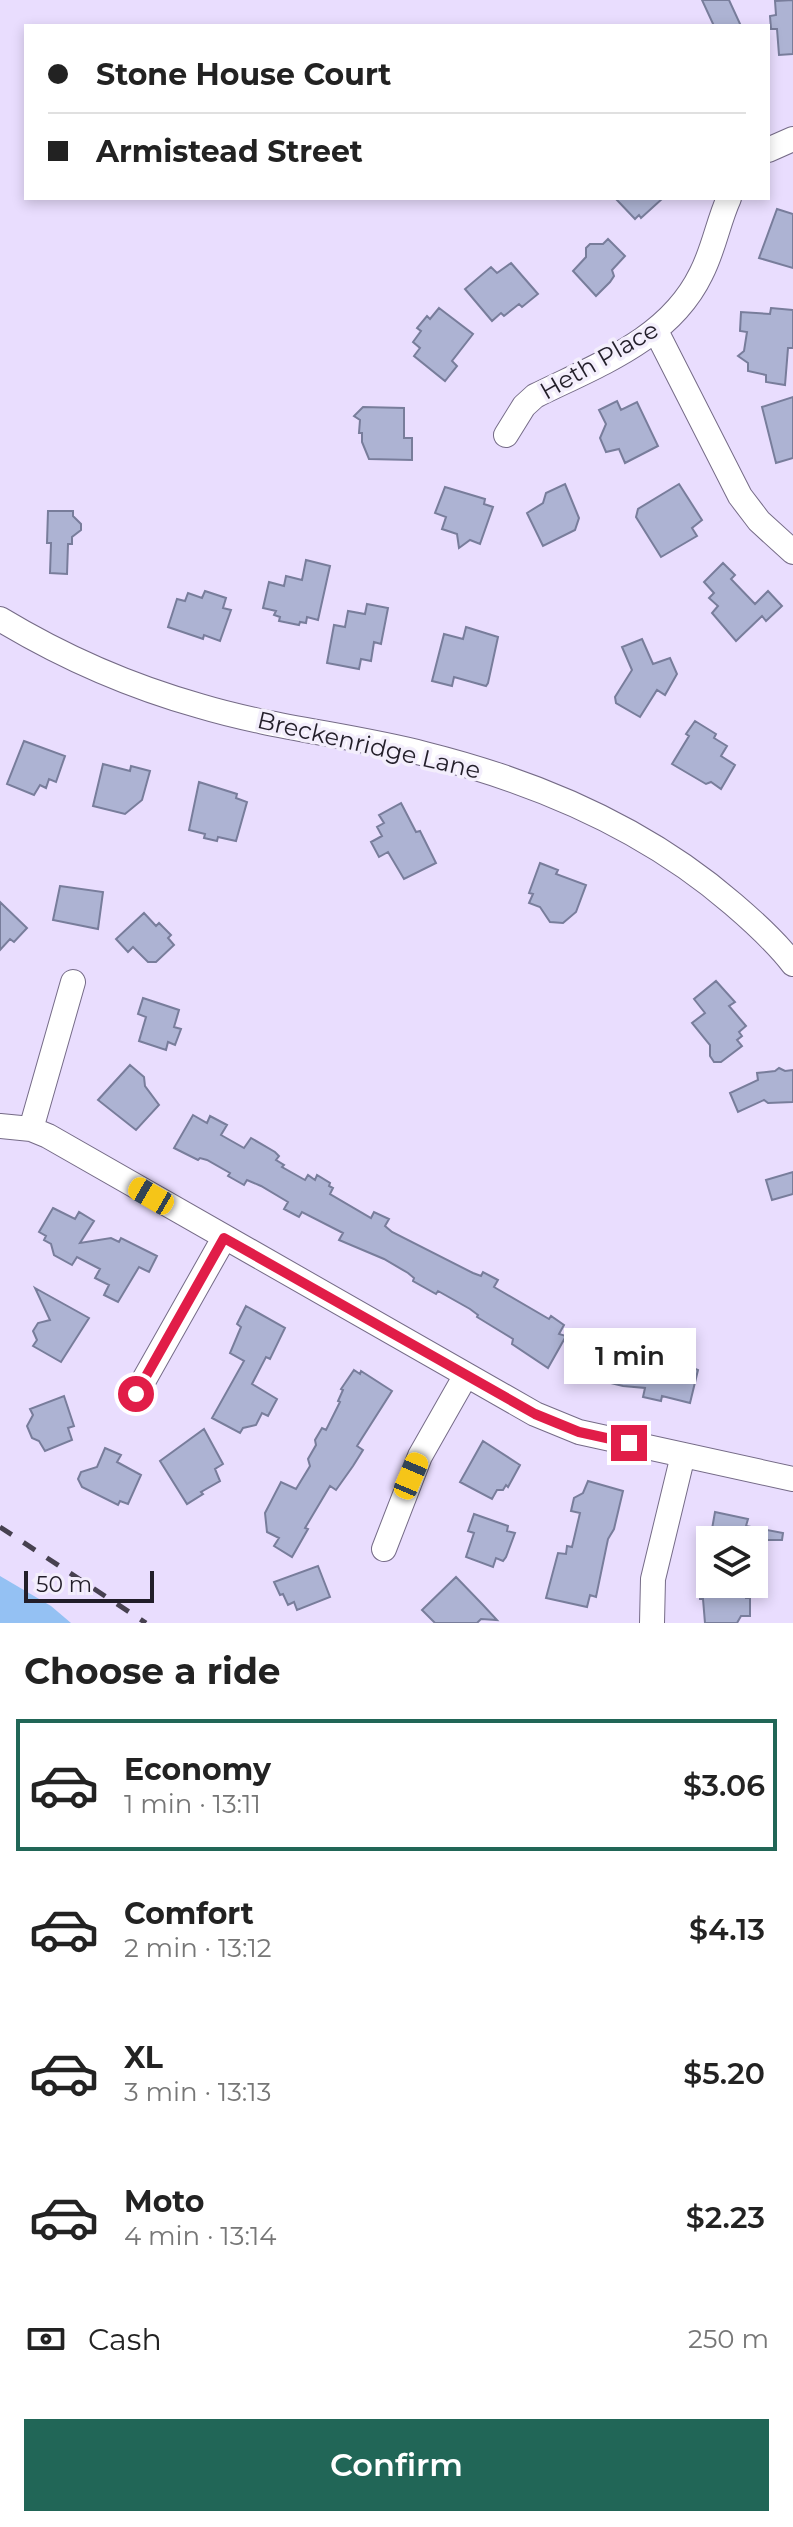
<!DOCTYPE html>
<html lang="en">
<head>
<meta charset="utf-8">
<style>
	:root { --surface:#fff; --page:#f2f2f2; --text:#222; --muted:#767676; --line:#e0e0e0; --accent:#216657 }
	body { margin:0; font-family:Montserrat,sans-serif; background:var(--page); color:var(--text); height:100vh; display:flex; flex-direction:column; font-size:30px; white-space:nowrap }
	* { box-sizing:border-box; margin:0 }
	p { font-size:26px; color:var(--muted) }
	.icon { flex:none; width:44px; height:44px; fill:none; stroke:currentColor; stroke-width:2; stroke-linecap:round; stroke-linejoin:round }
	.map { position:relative; height:1623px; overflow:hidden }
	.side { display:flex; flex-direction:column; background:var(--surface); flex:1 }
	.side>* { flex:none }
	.guide { position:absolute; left:24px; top:24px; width:746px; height:176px; border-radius:0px; box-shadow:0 4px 12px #0003; display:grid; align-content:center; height:176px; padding:0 24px; background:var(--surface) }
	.controls { position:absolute; left:696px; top:1526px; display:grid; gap:16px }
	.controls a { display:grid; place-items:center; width:72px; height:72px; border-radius:0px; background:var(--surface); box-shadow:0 4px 12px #0003; font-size:40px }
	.scale { position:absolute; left:24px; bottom:20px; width:130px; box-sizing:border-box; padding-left:8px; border:4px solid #221e29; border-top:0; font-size:22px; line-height:28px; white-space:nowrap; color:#221e29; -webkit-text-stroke:6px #f3eefc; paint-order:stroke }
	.end { position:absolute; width:36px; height:36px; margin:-18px; border:10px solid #e11d48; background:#fff; box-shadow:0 0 0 4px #fff }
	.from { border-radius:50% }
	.bubble { position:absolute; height:56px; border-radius:0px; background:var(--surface); box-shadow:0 4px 12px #0003; font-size:26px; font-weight:600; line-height:56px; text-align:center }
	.car { position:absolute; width:24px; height:48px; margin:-24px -12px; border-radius:10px; box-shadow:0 0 6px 2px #0007; background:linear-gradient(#f5c518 24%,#345 0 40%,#f5c518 0 76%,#345 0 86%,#f5c518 0) }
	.guide b { display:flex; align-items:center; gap:28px; height:76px; font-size:30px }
	.guide b+b { border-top:2px solid var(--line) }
	.guide i { width:20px; height:20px; background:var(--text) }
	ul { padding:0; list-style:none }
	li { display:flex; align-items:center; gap:24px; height:132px; margin:0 16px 12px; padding:0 8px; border:4px solid transparent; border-radius:0px }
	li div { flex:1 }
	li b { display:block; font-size:30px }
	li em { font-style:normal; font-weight:600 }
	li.current { border-color:var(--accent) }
	li>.icon { width:72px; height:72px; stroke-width:1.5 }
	h2 { padding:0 24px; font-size:36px; line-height:96px }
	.pay { display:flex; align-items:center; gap:20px; height:88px; padding:0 24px; font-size:30px }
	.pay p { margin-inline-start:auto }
	.primary-button { display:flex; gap:16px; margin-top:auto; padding:16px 24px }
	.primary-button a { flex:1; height:92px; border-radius:0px; background:var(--accent); color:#fff; font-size:32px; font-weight:600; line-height:92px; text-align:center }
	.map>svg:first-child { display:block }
	.water { fill:#94c1f3 }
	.building { fill:#adb3d3; stroke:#787d9b; stroke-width:2 }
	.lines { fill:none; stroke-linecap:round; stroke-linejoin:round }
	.minor-casing { stroke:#756b87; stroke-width:26 }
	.minor { stroke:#fff; stroke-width:24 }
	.rail { stroke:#474150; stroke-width:5; stroke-dasharray:14 14; stroke-linecap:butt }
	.route { stroke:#e11d48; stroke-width:10 }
	.labels { text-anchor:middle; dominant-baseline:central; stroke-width:7; stroke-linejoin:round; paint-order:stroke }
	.street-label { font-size:24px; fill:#221e29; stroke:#f3eefc }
</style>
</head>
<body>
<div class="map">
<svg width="793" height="1623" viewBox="0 0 793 1623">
	<rect width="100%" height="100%" fill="#e9ddfe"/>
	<path class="water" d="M 0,1576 L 51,1606 L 71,1623 L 0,1623 Z"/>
	<path class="building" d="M 702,0 L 729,0 L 741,26 L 714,26 Z
		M 793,0 L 793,54 L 779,55 L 777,29 L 771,29 L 770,16 L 776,15 L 775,1 Z
		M 615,198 L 663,198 L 641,218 L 639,215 L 635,219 Z
		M 777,209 L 793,214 L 793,268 L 759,258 Z
		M 608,239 L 625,256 L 612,270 L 614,276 L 610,282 L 596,296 L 573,271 L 586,257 L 586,248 L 590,244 L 603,244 Z
		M 511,263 L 538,294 L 522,307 L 519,304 L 504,316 L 501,313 L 492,321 L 465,289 L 491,267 L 497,273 Z
		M 439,308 L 473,334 L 452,361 L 457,366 L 445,381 L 414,356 L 420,348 L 413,342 L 421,331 L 417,328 L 427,316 L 430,319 Z
		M 771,308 L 793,310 L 793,348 L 788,348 L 785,385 L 766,382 L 766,375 L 748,371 L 748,363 L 738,356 L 744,351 L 747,332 L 740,331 L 741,312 L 770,314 Z
		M 793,397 L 793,458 L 776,463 L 762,407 Z
		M 617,401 L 621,410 L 637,402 L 658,446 L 625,463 L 619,449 L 606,452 L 600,438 L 606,424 L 599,410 Z
		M 363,407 L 404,408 L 404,438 L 412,438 L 412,460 L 369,459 L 362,442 L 362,433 L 359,433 L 360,420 L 354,416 Z
		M 565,484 L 579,518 L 575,530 L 543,546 L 527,513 L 543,503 L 546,493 Z
		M 679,484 L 702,520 L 692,528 L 697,536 L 661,557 L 636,517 L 638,509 Z
		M 445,487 L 485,499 L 484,504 L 493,507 L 480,544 L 470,540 L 459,548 L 457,534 L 442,529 L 446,517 L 435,513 Z
		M 48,511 L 73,511 L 73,516 L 81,524 L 81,530 L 72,537 L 72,544 L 68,544 L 67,574 L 50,573 L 51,543 L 47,543 Z
		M 306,560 L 330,566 L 318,620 L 307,617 L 306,623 L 300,622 L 299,625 L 279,621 L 280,617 L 274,615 L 276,611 L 263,608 L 269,582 L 284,586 L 286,576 L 302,580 Z
		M 723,563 L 735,575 L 731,579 L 755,604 L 768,591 L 782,606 L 766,621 L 762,616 L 736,641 L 712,613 L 718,606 L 709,598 L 714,593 L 704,582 Z
		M 205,591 L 226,598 L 223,608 L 231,610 L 220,641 L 204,635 L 203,639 L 168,627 L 177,599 L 185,601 L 188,593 L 202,598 Z
		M 367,604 L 388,608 L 381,644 L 374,642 L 371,661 L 361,659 L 359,669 L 327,663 L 334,625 L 345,627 L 348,611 L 365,614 Z
		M 466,627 L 498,637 L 488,683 L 486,686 L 454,677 L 452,686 L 432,681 L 444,634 L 463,639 Z
		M 642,639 L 653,664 L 670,658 L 677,674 L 665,695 L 657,690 L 640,717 L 616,703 L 615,697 L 632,670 L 622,647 Z
		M 695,721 L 716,734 L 714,738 L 727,746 L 721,756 L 735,765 L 721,789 L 711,782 L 706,784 L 672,764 L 689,736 L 686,734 Z
		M 24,741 L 65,756 L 56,782 L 49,779 L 46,788 L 40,785 L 34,795 L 7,784 Z
		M 103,764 L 130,771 L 131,766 L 150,771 L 142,800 L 125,814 L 93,806 Z
		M 199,782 L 237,794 L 236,798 L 247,802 L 236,841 L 218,837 L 217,841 L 204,838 L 205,834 L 189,830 Z
		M 401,803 L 416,832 L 420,831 L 436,863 L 404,879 L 388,852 L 379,857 L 371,842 L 382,836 L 377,827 L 384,823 L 379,815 Z
		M 540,863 L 558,870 L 556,874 L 586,885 L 576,912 L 563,923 L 550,922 L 540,907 L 529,903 L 533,894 L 529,893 Z
		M 60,886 L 103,892 L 98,929 L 53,920 Z
		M 0,902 L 27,928 L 14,942 L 10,939 L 0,950 Z
		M 144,913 L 156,926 L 159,923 L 171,935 L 168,938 L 174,945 L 156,962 L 148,962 L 133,947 L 128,952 L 116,939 Z
		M 716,981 L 735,1002 L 729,1006 L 746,1026 L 739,1032 L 742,1036 L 737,1040 L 742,1046 L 721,1062 L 714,1062 L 710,1056 L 710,1045 L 692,1023 L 705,1013 L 694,999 Z
		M 143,998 L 179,1010 L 174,1027 L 181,1029 L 175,1045 L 168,1042 L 166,1050 L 139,1041 L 146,1017 L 138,1014 Z
		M 130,1065 L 144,1077 L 145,1086 L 159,1105 L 136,1130 L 98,1100 Z
		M 779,1068 L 785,1071 L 793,1070 L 793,1102 L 768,1103 L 764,1100 L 738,1112 L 730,1093 L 758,1080 L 757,1073 L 775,1071 Z
		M 193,1115 L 207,1123 L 210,1116 L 227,1125 L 221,1135 L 244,1148 L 251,1138 L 275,1152 L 279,1156 L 276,1160 L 284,1165 L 282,1167 L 305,1180 L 308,1175 L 315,1180 L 317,1175 L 330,1183 L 329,1186 L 333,1188 L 330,1194 L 371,1218 L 374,1212 L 389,1219 L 385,1226 L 392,1232 L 473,1273 L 481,1276 L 483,1272 L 498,1280 L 494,1287 L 549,1319 L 551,1316 L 564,1325 L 559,1334 L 566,1336 L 548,1368 L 512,1344 L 513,1339 L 477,1317 L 478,1315 L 470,1309 L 438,1291 L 436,1294 L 413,1281 L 414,1278 L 408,1273 L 384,1259 L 339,1240 L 343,1233 L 302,1212 L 299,1217 L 284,1209 L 288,1202 L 261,1186 L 247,1180 L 244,1185 L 228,1176 L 230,1173 L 207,1160 L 200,1158 L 198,1160 L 174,1148 Z
		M 793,1172 L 793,1194 L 772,1200 L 766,1180 Z
		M 53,1208 L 75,1219 L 79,1212 L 94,1221 L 80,1243 L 111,1238 L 119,1242 L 121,1238 L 157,1256 L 149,1272 L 139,1267 L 118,1302 L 104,1295 L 109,1285 L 95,1278 L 100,1269 L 77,1257 L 72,1265 L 54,1255 L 51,1244 L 44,1240 L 46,1236 L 39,1232 Z
		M 35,1288 L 89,1318 L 61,1362 L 33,1346 L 37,1340 L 33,1331 L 38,1323 L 50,1320 Z
		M 246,1306 L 285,1328 L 270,1359 L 266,1357 L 252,1384 L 277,1399 L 268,1416 L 262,1413 L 256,1425 L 243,1428 L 240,1433 L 212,1418 L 244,1361 L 230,1353 L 241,1327 L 237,1324 Z
		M 618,1335 L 627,1350 L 660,1359 L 661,1353 L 681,1358 L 680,1362 L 698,1370 L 690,1403 L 662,1396 L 661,1401 L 643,1397 L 645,1388 L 623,1386 L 578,1375 L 586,1340 L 615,1347 Z
		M 354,1370 L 360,1374 L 361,1371 L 392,1391 L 357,1446 L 363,1450 L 353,1466 L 336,1490 L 330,1486 L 305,1528 L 308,1529 L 292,1557 L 274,1546 L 279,1538 L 267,1532 L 265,1513 L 281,1482 L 296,1489 L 310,1466 L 308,1459 L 316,1445 L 315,1440 L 322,1428 L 326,1430 L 340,1402 L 338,1401 L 343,1390 L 341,1389 Z
		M 64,1396 L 74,1426 L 68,1428 L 72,1440 L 45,1451 L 39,1441 L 32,1438 L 27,1426 L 33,1415 L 30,1409 Z
		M 204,1429 L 223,1464 L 215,1469 L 220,1481 L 201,1492 L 203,1494 L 187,1504 L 160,1461 Z
		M 483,1441 L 520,1465 L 508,1487 L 506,1485 L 503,1490 L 497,1490 L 492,1499 L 460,1482 Z
		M 105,1448 L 121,1455 L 117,1462 L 141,1475 L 128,1504 L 120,1501 L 118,1505 L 82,1487 L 78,1479 L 81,1472 L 97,1467 Z
		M 588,1481 L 623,1491 L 614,1529 L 608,1539 L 596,1597 L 590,1595 L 587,1607 L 546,1598 L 558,1553 L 566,1554 L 567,1546 L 572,1547 L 580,1513 L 571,1511 L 574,1498 L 583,1493 Z
		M 715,1512 L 748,1519 L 746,1526 L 783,1533 L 782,1540 L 714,1540 L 716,1530 L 712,1529 Z
		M 474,1514 L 508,1526 L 507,1531 L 515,1533 L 506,1557 L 503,1561 L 496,1558 L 493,1567 L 466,1557 L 474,1533 L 468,1531 Z
		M 318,1566 L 330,1597 L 297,1610 L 294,1602 L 288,1605 L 283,1594 L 280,1595 L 274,1582 Z
		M 456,1577 L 483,1605 L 497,1620 L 481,1619 L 477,1623 L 435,1623 L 422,1610 Z
		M 700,1584 L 746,1586 L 746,1598 L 750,1598 L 750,1616 L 741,1616 L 737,1623 L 705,1623 L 703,1599 L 700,1599 Z"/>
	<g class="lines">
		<g class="minor-casing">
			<path id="minor" d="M 768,150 L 793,139
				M 656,331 L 740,496 L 759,521 L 793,552
				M 506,435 L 524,406 L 535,396 C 597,365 669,340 701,274 C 714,249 718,222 729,198
				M 0,619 C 63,657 129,686 200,706 C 273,728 351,735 425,754 C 537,782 645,828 733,904 C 754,922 776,942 793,964
				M 0,1126 L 31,1129 L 48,1136 L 535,1414 L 579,1432 L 793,1479
				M 31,1129 L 73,982
				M 136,1394 L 224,1238
				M 384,1549 L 420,1456 L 466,1375
				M 652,1623 L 653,1579 L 683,1455"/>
		</g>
		<use href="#minor" class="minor"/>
		<path class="rail" d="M 0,1527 L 146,1623"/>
	</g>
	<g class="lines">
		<path class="route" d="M 136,1394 L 224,1238 L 535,1414 L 579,1432 L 629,1443"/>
	</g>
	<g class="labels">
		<g class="street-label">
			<text transform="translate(599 360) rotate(-30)">Heth Place</text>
			<text transform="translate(369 745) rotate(13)">Breckenridge Lane</text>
		</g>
	</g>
</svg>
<div class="controls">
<a><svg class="icon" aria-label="layers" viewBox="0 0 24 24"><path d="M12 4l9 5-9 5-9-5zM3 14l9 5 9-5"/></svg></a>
</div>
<div class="scale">50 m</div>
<i class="end from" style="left:136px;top:1394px"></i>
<i class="end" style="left:629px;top:1443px"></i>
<div class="bubble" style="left:564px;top:1328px;width:132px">1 min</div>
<i class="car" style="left:151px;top:1196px;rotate:300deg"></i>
<i class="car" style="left:411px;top:1476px;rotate:23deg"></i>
<div class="guide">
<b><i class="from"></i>Stone House Court</b>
<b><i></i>Armistead Street</b>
</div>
</div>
<section class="side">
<h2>Choose a ride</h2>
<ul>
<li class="current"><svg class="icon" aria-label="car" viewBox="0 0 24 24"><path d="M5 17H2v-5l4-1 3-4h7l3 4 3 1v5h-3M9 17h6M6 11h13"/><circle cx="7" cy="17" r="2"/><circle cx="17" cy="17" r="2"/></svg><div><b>Economy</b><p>1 min · 13:11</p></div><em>$3.06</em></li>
<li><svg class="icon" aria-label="car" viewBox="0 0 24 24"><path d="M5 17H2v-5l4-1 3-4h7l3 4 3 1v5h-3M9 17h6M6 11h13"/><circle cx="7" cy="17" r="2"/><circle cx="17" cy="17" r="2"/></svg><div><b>Comfort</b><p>2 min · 13:12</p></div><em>$4.13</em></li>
<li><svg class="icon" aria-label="car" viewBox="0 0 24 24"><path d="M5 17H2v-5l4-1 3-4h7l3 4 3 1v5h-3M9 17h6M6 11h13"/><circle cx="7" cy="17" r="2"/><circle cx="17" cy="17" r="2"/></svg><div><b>XL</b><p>3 min · 13:13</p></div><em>$5.20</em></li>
<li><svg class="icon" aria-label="car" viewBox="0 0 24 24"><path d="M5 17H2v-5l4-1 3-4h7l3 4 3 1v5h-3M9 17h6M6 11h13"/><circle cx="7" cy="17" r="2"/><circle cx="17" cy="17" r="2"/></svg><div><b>Moto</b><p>4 min · 13:14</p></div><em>$2.23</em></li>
</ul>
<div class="pay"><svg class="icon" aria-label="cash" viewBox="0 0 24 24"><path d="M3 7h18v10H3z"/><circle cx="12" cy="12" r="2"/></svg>Cash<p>250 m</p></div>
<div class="primary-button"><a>Confirm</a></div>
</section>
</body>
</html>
